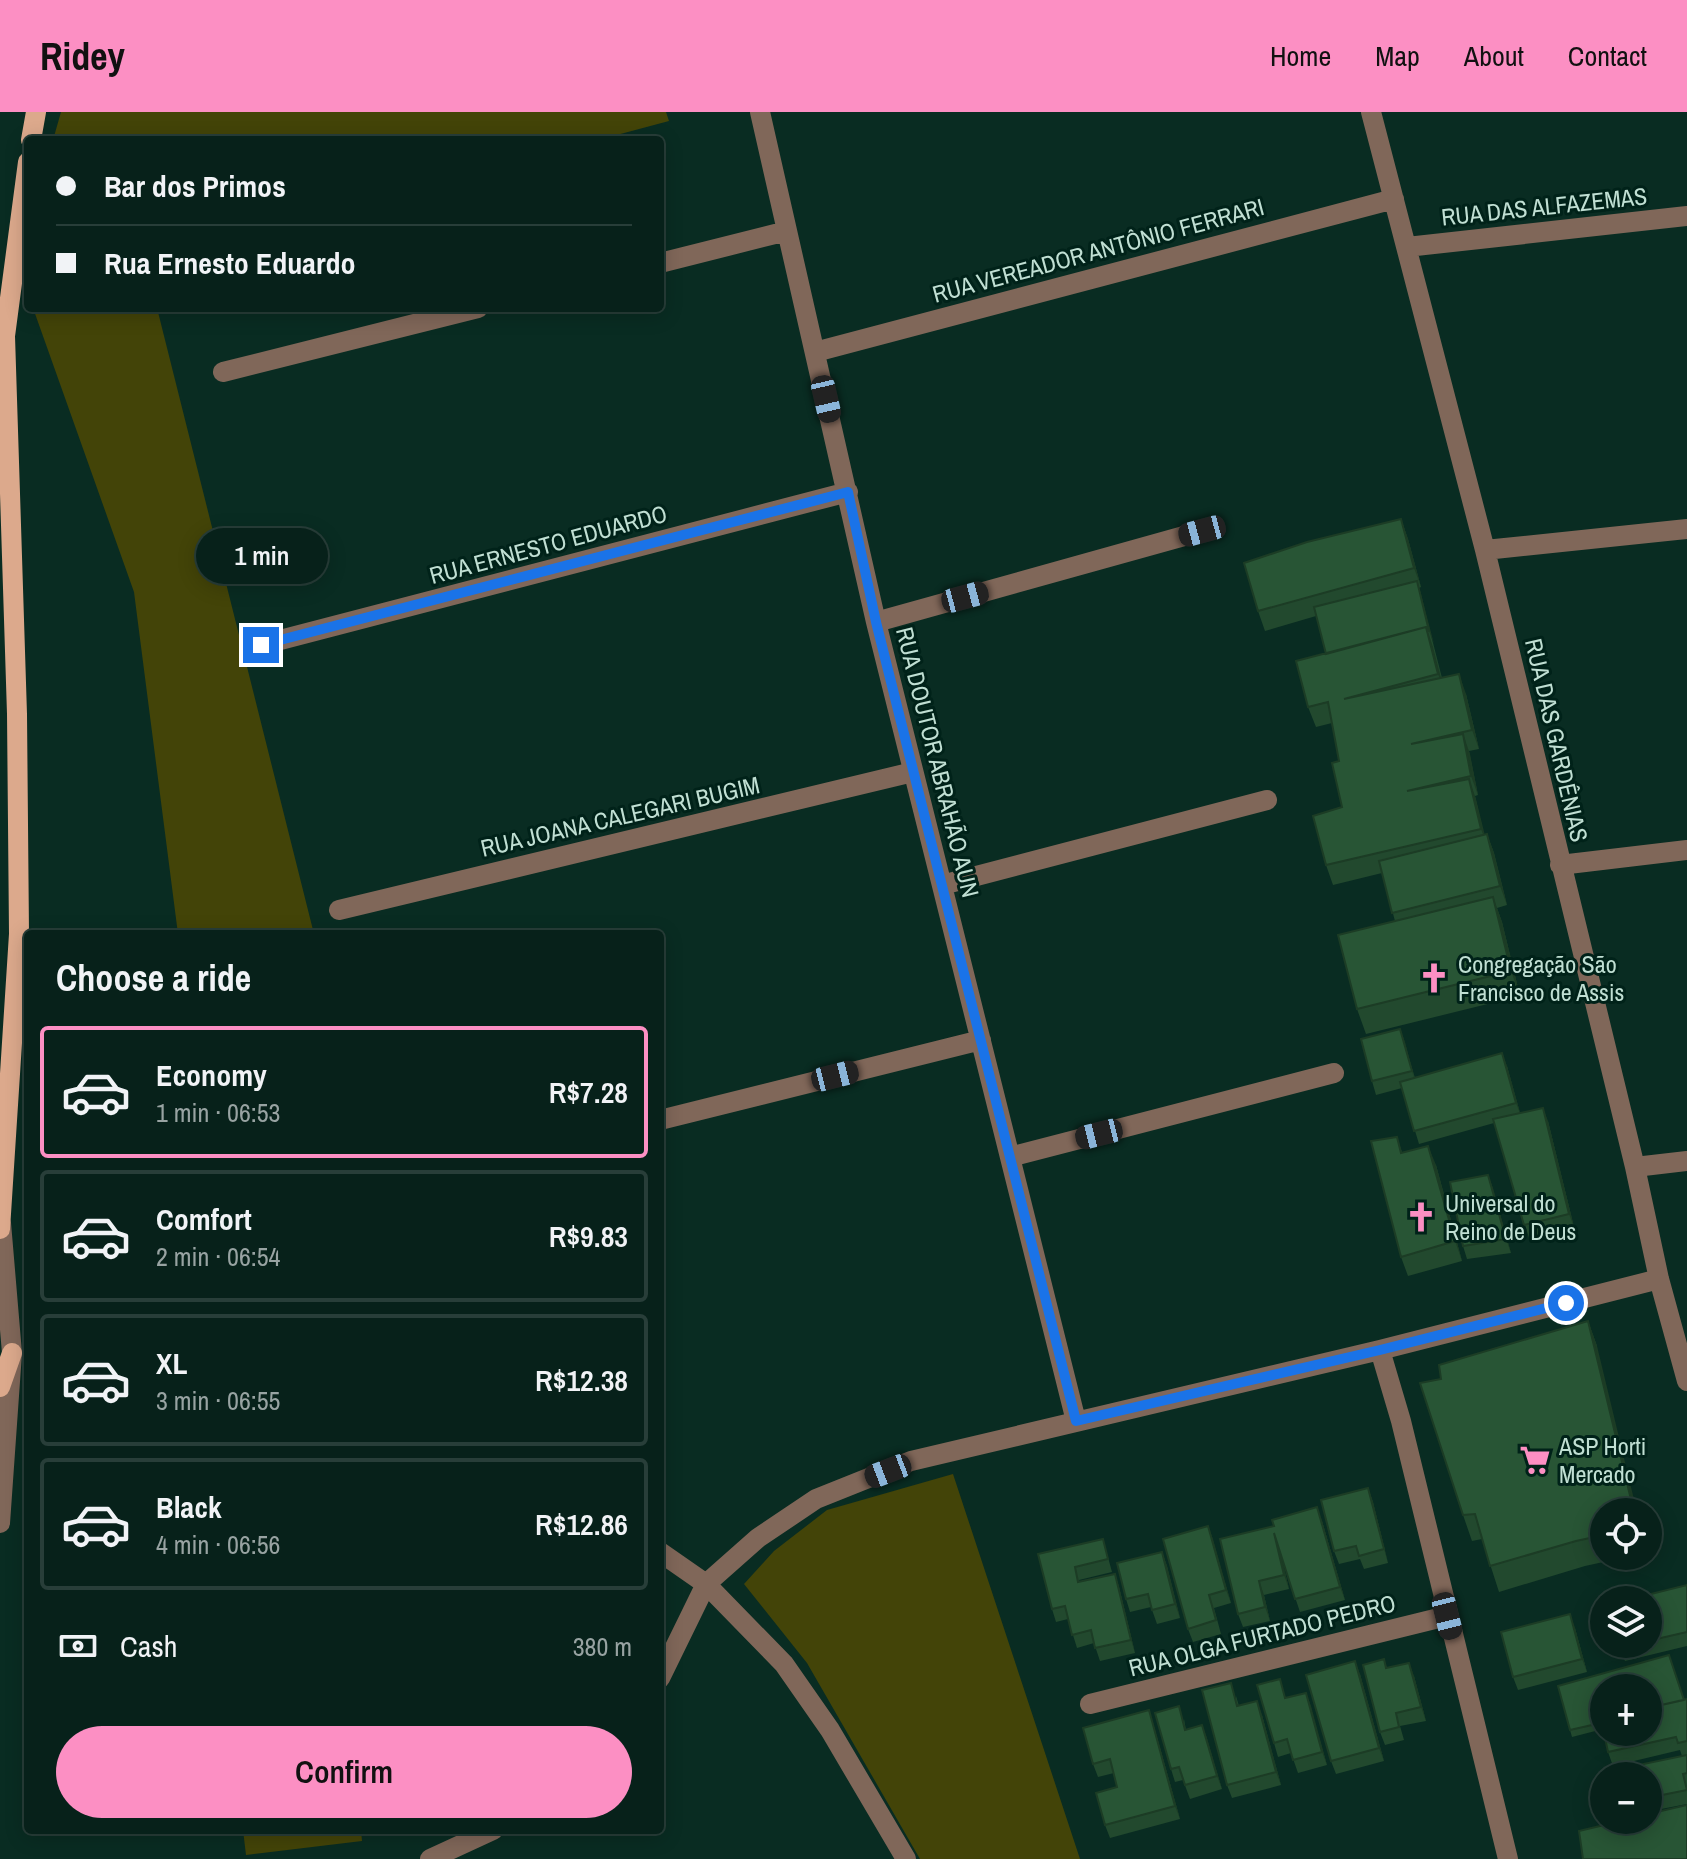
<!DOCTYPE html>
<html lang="en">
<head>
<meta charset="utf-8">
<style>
	:root { --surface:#07211a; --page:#102923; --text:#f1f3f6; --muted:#98a3a2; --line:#283e39; --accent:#fc8fc3 }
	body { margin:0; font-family:"Archivo Narrow",sans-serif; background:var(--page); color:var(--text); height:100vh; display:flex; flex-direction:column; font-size:30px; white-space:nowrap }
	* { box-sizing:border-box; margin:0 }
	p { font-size:26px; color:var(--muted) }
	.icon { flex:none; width:44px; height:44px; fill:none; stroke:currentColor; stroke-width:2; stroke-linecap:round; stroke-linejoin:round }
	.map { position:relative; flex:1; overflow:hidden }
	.sheet { position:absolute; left:24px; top:818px; width:640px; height:904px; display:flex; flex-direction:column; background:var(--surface); border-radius:8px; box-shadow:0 4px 20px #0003,0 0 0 2px var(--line) }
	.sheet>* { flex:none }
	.guide { position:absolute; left:24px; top:24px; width:640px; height:176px; border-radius:8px; box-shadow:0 4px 20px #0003,0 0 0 2px var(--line); display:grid; align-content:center; height:176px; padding:0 32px; background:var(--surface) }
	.buttons { position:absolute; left:1590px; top:1386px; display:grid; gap:16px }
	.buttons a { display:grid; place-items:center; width:72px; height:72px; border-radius:50%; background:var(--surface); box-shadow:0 4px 20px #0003,0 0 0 2px var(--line); font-size:40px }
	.end { position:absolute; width:36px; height:36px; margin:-18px; border:10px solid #1a73e8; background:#fff; box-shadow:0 0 0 4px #fff }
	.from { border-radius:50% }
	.bubble { position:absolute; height:56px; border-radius:28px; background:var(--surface); box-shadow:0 4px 20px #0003,0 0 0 2px var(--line); font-size:26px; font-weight:600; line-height:56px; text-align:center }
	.car { position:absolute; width:24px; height:48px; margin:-24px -12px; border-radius:10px; box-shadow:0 0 6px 2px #0007; background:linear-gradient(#222 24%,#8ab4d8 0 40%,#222 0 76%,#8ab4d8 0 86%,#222 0) }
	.guide b { display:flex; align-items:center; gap:28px; height:76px; font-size:30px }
	.guide b+b { border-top:2px solid var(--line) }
	.guide i { width:20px; height:20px; background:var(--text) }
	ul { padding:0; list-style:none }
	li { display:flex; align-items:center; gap:24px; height:132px; margin:0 16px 12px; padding:0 16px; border:4px solid var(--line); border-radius:8px }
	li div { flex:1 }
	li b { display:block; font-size:30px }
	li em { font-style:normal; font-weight:600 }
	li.on { border-color:var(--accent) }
	li>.icon { width:72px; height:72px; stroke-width:1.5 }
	h2 { padding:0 32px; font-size:36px; line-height:96px }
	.pay { display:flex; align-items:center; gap:20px; height:88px; padding:0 32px; font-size:30px }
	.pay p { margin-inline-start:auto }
	.button { display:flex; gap:16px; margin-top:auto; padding:16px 32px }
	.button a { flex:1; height:92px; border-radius:48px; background:var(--accent); color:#111; font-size:32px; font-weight:600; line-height:92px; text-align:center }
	header { display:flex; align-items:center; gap:48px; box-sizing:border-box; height:112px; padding:0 40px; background:var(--accent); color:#111 }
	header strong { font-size:38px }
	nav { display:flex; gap:44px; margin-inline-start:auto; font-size:28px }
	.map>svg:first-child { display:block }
	.green { fill:#434408 }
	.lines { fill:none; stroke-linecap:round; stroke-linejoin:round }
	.minor { stroke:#806759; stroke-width:20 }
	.major { stroke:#dca98c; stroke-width:20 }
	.wall { fill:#22492e }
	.shaded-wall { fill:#1c3c25 }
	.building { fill:#285535; stroke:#1c3c25; stroke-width:2 }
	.route { stroke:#1a73e8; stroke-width:10 }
	.labels { text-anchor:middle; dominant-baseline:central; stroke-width:6; stroke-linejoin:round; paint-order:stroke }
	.street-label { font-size:24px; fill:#c0dfd3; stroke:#002219 }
	.poi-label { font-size:24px; fill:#c0dfd3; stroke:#002219; text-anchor:start }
</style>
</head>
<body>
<header>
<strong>Ridey</strong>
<nav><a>Home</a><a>Map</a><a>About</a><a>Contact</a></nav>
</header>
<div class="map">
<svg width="1687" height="1747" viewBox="0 0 1687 1747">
	<rect width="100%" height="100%" fill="#092c22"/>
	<path class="green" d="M 61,0 L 666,0 L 669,9 L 598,28 L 53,28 Z
		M 33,196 L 157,196 L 314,822 L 178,822 L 134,480 Z
		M 953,1362 L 1080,1747 L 920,1747 L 807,1551 L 744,1472 L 774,1439 L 827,1398 Z
		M 243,1718 L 361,1718 L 362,1729 L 246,1743 Z"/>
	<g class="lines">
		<path class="minor" d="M 760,0 L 876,510 L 1076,1309
			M 1371,0 L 1485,438 L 1635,1055 L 1659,1167 L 1687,1269
			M 1407,135 L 1687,104
			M 660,151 L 787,119
			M 815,240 L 1394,87
			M 223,260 L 478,196
			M 1485,438 L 1687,417
			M 876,510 L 1202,419
			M 261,533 L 848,380
			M 1560,753 L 1687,738
			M 942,773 L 1267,688
			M 339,798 L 913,660
			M 660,1008 L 981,928
			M 1010,1045 L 1334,961
			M 1635,1055 L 1687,1049
			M 1380,1238 L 1401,1309 L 1508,1747
			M 0,1411 L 12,1241 L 1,1111
			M 660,1440 L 706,1472 L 784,1552 L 830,1618 L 906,1747
			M 660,1566 L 706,1472 L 758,1426 L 816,1387 L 911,1349 L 1380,1238 L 1659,1167
			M 1090,1592 L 1447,1504
			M 430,1747 L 493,1718"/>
		<path class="major" d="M 31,28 L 36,0
			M 0,1117 L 19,822 L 17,602 L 5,224 L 28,50
			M 0,1275 L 12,1241"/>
	</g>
	<path class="wall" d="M 1401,407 L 1408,427 L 1421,475 L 1419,476 L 1442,566 L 1466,582 L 1479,637 L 1469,639 L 1478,683 L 1475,684 L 1484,723 L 1487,722 L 1494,741 L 1507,793 L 1497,796 L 1502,810 L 1520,884 L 1366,922 L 1357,897 L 1395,809 L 1382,761 L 1333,773 L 1326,753 L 1342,695 L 1339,649 L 1332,611 L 1316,615 L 1308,595 L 1326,542 L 1316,504 L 1265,519 L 1258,499 Z
		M 1400,917 L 1415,966 L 1507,954 L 1520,1001 L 1548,1009 L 1574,1115 L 1529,1126 L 1494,1011 L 1419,1032 L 1402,976 L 1376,983 L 1372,969 Z
		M 1397,1025 L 1402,1040 L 1436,1053 L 1462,1149 L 1408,1164 L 1401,1145 Z
		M 1488,1063 L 1511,1141 L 1467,1147 L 1463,1134 Z
		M 1588,1209 L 1597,1234 L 1604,1400 L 1604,1444 L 1631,1444 L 1585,1454 L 1499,1480 L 1482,1427 L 1472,1429 L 1463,1403 L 1441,1267 Z
		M 1368,1376 L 1373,1390 L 1388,1451 L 1364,1457 L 1360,1447 L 1339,1452 L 1334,1439 Z
		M 1322,1409 L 1345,1488 L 1300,1500 L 1281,1443 L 1289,1477 L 1264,1483 L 1270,1509 L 1243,1515 L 1238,1502 L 1220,1427 Z
		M 1208,1414 L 1231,1491 L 1214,1496 L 1221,1522 L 1193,1530 L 1188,1517 Z
		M 1103,1427 L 1112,1460 L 1079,1468 L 1080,1470 L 1115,1462 L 1119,1475 L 1135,1541 L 1100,1549 L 1094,1531 L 1077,1536 L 1068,1507 L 1056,1510 L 1052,1497 L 1038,1442 Z
		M 1162,1440 L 1167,1454 L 1180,1506 L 1157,1512 L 1151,1495 L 1130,1500 L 1126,1487 Z
		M 1687,1473 L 1687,1534 L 1625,1549 L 1619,1532 L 1648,1532 L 1648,1488 Z
		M 1575,1516 L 1587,1560 L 1518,1578 L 1513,1565 Z
		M 1384,1547 L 1387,1556 L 1414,1564 L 1426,1609 L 1400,1614 L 1404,1628 L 1385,1633 L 1380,1620 Z
		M 1360,1562 L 1384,1649 L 1336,1662 L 1331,1649 Z
		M 1306,1581 L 1327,1653 L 1298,1661 L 1291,1641 L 1278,1645 L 1274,1631 L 1286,1586 Z
		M 1236,1584 L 1239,1594 L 1262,1603 L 1281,1673 L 1232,1686 L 1227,1673 Z
		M 1687,1587 L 1687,1692 L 1656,1698 L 1652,1685 L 1648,1686 L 1648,1664 L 1682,1644 L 1680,1638 L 1613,1654 L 1608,1640 L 1603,1617 L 1572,1625 L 1570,1618 Z
		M 1184,1607 L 1186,1618 L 1202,1613 L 1222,1677 L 1190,1687 L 1183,1668 L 1175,1670 L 1171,1657 Z
		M 1153,1611 L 1180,1707 L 1110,1726 L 1105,1713 L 1117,1675 L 1114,1661 L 1098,1665 L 1093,1652 Z"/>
	<path class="shaded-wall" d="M 1401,407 L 1408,427 L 1421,475 L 1414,456 Z
		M 1417,469 L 1421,482 L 1434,532 L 1429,519 Z
		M 1426,515 L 1433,535 L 1445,581 L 1438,562 Z
		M 1459,562 L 1466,582 L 1479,637 L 1472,618 Z
		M 1463,622 L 1470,642 L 1478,683 L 1471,664 Z
		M 1469,667 L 1476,687 L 1488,736 L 1481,717 Z
		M 1487,722 L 1494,741 L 1507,793 L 1500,774 Z
		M 1493,785 L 1502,810 L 1520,884 L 1511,859 Z
		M 1400,917 L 1405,930 L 1416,973 Z
		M 1502,941 L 1507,954 L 1521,1004 L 1516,991 Z
		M 1543,996 L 1548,1009 L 1574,1115 L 1569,1102 Z
		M 1428,1034 L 1436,1053 L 1462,1149 L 1455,1129 Z
		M 1488,1063 L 1493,1076 L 1511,1141 L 1506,1127 Z
		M 1588,1209 L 1597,1234 L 1637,1400 L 1634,1400 Z
		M 1368,1376 L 1373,1390 L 1388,1451 L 1384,1437 Z
		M 1317,1395 L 1322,1409 L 1345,1488 L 1340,1475 Z
		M 1208,1414 L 1213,1427 L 1231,1491 L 1226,1478 Z
		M 1274,1421 L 1279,1434 L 1289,1477 L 1284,1463 Z
		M 1162,1440 L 1167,1454 L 1180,1506 L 1175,1492 Z
		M 1115,1462 L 1119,1475 L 1135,1541 L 1131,1528 Z
		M 1259,1469 L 1264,1483 L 1270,1509 L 1265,1495 Z
		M 1570,1502 L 1575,1516 L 1587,1560 L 1582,1547 Z
		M 1355,1549 L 1360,1562 L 1384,1649 L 1379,1636 Z
		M 1409,1551 L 1414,1564 L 1426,1609 L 1421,1595 Z
		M 1306,1581 L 1311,1594 L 1327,1653 L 1322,1640 Z
		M 1257,1589 L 1262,1603 L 1281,1673 L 1276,1660 Z
		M 1149,1598 L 1153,1611 L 1180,1707 L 1175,1694 Z
		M 1202,1613 L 1207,1626 L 1222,1677 L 1217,1664 Z"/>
	<path class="building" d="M 1401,407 L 1414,456 L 1258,499 L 1244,451 L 1307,430 Z
		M 1417,469 L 1429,519 L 1427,519 L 1426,515 L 1326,542 L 1314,495 Z
		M 1426,515 L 1438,562 L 1344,587 L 1459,562 L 1472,618 L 1411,632 L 1463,622 L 1471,664 L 1407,679 L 1469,667 L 1481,717 L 1326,753 L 1313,704 L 1342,695 L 1332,651 L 1339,649 L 1328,590 L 1308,595 L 1296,549 Z
		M 1487,722 L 1500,774 L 1392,801 L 1379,749 Z
		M 1493,785 L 1511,859 L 1357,897 L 1338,823 Z
		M 1400,917 L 1412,959 L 1372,969 L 1361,927 Z
		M 1502,941 L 1516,991 L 1414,1019 L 1400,970 Z
		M 1543,996 L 1569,1102 L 1524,1113 L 1493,1007 Z
		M 1397,1025 L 1401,1041 L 1428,1034 L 1455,1129 L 1401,1145 L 1371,1029 Z
		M 1488,1063 L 1506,1127 L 1463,1134 L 1450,1070 Z
		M 1588,1209 L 1634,1400 L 1604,1400 L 1604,1423 L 1576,1429 L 1490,1454 L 1475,1402 L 1463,1403 L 1420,1271 L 1441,1267 L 1439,1253 Z
		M 1368,1376 L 1384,1437 L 1359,1444 L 1356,1434 L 1334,1439 L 1321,1388 Z
		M 1317,1395 L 1340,1475 L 1295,1487 L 1274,1421 L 1284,1463 L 1259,1469 L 1265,1495 L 1238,1502 L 1220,1427 L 1274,1414 L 1272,1408 Z
		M 1208,1414 L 1226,1478 L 1209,1483 L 1216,1508 L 1188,1517 L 1163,1427 Z
		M 1103,1427 L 1108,1447 L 1075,1455 L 1078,1470 L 1115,1462 L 1131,1528 L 1095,1536 L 1091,1518 L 1072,1523 L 1065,1494 L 1052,1497 L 1038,1442 Z
		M 1162,1440 L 1175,1492 L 1152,1498 L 1148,1482 L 1126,1487 L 1117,1451 Z
		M 1687,1473 L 1687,1520 L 1648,1529 L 1648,1488 L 1627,1488 Z
		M 1570,1502 L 1582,1547 L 1513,1565 L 1501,1520 Z
		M 1619,1532 L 1637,1532 L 1620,1536 Z
		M 1669,1543 L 1684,1588 L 1648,1596 L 1648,1576 L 1604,1576 L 1604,1606 L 1601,1607 L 1601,1611 L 1570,1618 L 1558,1574 Z
		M 1384,1547 L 1386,1556 L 1409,1551 L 1421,1595 L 1396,1601 L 1399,1615 L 1380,1620 L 1363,1553 Z
		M 1355,1549 L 1379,1636 L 1331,1649 L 1306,1563 Z
		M 1280,1567 L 1285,1586 L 1306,1581 L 1322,1640 L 1293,1648 L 1287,1627 L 1274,1631 L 1257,1573 Z
		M 1231,1571 L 1237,1594 L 1257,1589 L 1276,1660 L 1227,1673 L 1202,1578 Z
		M 1687,1587 L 1687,1629 L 1678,1631 L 1676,1625 L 1608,1640 L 1601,1607 L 1604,1606 L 1604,1620 L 1648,1620 L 1648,1596 Z
		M 1179,1594 L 1185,1618 L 1202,1613 L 1217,1664 L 1185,1673 L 1179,1655 L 1171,1657 L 1155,1601 Z
		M 1149,1598 L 1175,1694 L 1105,1713 L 1096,1681 L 1117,1675 L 1110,1647 L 1093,1652 L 1083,1616 Z
		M 1687,1643 L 1687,1661 L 1683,1662 L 1687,1678 L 1652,1685 L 1648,1672 L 1648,1664 L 1606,1664 L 1605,1660 Z
		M 1687,1693 L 1687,1747 L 1583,1747 L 1579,1719 L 1625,1708 L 1648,1708 L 1648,1702 Z"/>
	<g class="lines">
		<path class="route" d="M 261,533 L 848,380 L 876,510 L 1076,1309 L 1380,1238 L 1566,1191"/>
	</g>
	<defs>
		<g id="church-bare" transform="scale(2.4)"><path d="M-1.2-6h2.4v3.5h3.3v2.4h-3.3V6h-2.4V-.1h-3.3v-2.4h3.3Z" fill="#fc8fc3" stroke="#002219" stroke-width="2.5" paint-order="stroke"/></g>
		<g id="supermarket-bare" transform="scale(2.4)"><path d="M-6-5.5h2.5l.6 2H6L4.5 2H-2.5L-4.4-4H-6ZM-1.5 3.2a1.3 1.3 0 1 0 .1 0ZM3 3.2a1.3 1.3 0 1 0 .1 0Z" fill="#fc8fc3" stroke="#002219" stroke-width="2.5" paint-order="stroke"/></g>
	</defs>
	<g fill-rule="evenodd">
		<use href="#church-bare" x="1434" y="866"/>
		<use href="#church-bare" x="1421" y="1105"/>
		<use href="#supermarket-bare" x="1535" y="1348"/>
	</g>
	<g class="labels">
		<g class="street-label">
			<text transform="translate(1544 94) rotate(-6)">RUA DAS ALFAZEMAS</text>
			<text transform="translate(1098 138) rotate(-15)">RUA VEREADOR ANTÔNIO FERRARI</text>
			<text transform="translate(548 432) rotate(-15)">RUA ERNESTO EDUARDO</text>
			<text transform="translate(1557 628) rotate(77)">RUA DAS GARDÊNIAS</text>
			<text transform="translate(938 650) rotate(76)">RUA DOUTOR ABRAHÃO AUN</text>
			<text transform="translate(620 704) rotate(-13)">RUA JOANA CALEGARI BUGIM</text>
			<text transform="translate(1262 1523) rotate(-14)">RUA OLGA FURTADO PEDRO</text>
		</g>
		<g class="poi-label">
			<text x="1458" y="852">Congregação São<tspan x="1458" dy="28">Francisco de Assis</tspan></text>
			<text x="1445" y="1091">Universal do<tspan x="1445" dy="28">Reino de Deus</tspan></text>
			<text x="1559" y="1334">ASP Horti<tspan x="1559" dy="28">Mercado</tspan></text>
		</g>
	</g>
</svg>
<div class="buttons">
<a><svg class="icon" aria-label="locate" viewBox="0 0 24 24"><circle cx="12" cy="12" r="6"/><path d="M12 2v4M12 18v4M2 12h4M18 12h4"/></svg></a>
<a><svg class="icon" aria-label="layers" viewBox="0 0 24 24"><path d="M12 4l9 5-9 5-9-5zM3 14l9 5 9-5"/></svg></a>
<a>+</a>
<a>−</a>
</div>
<i class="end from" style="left:1566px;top:1191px"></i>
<i class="end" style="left:261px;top:533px"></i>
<div class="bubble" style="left:196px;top:416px;width:132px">1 min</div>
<i class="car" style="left:826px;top:287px;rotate:167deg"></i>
<i class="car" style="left:1202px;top:419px;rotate:255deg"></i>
<i class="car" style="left:965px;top:485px;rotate:75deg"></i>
<i class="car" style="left:835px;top:964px;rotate:76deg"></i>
<i class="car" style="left:1099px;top:1022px;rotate:256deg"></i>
<i class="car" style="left:888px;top:1359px;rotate:249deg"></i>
<i class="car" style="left:1447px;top:1504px;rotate:166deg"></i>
<div class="guide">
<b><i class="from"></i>Bar dos Primos</b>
<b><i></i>Rua Ernesto Eduardo</b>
</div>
<section class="sheet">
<h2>Choose a ride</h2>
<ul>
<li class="on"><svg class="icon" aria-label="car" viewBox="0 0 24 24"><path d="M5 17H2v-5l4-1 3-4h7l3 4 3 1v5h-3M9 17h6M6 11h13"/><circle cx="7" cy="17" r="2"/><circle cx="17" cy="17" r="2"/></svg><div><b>Economy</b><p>1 min · 06:53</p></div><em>R$7.28</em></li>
<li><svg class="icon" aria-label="car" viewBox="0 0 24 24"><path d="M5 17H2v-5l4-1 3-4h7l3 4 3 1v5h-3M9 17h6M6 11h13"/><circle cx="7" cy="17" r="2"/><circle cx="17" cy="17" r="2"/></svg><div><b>Comfort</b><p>2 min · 06:54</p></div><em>R$9.83</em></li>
<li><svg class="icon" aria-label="car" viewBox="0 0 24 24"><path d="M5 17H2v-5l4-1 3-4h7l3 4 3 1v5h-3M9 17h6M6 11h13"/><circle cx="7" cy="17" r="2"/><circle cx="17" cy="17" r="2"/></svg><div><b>XL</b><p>3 min · 06:55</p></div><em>R$12.38</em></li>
<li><svg class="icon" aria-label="car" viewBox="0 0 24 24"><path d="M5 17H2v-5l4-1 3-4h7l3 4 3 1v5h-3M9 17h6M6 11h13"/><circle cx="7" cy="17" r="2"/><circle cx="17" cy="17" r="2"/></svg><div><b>Black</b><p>4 min · 06:56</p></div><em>R$12.86</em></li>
</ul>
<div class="pay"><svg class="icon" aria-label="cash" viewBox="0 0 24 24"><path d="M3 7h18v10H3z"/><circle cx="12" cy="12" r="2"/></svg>Cash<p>380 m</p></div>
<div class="button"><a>Confirm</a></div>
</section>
</div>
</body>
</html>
